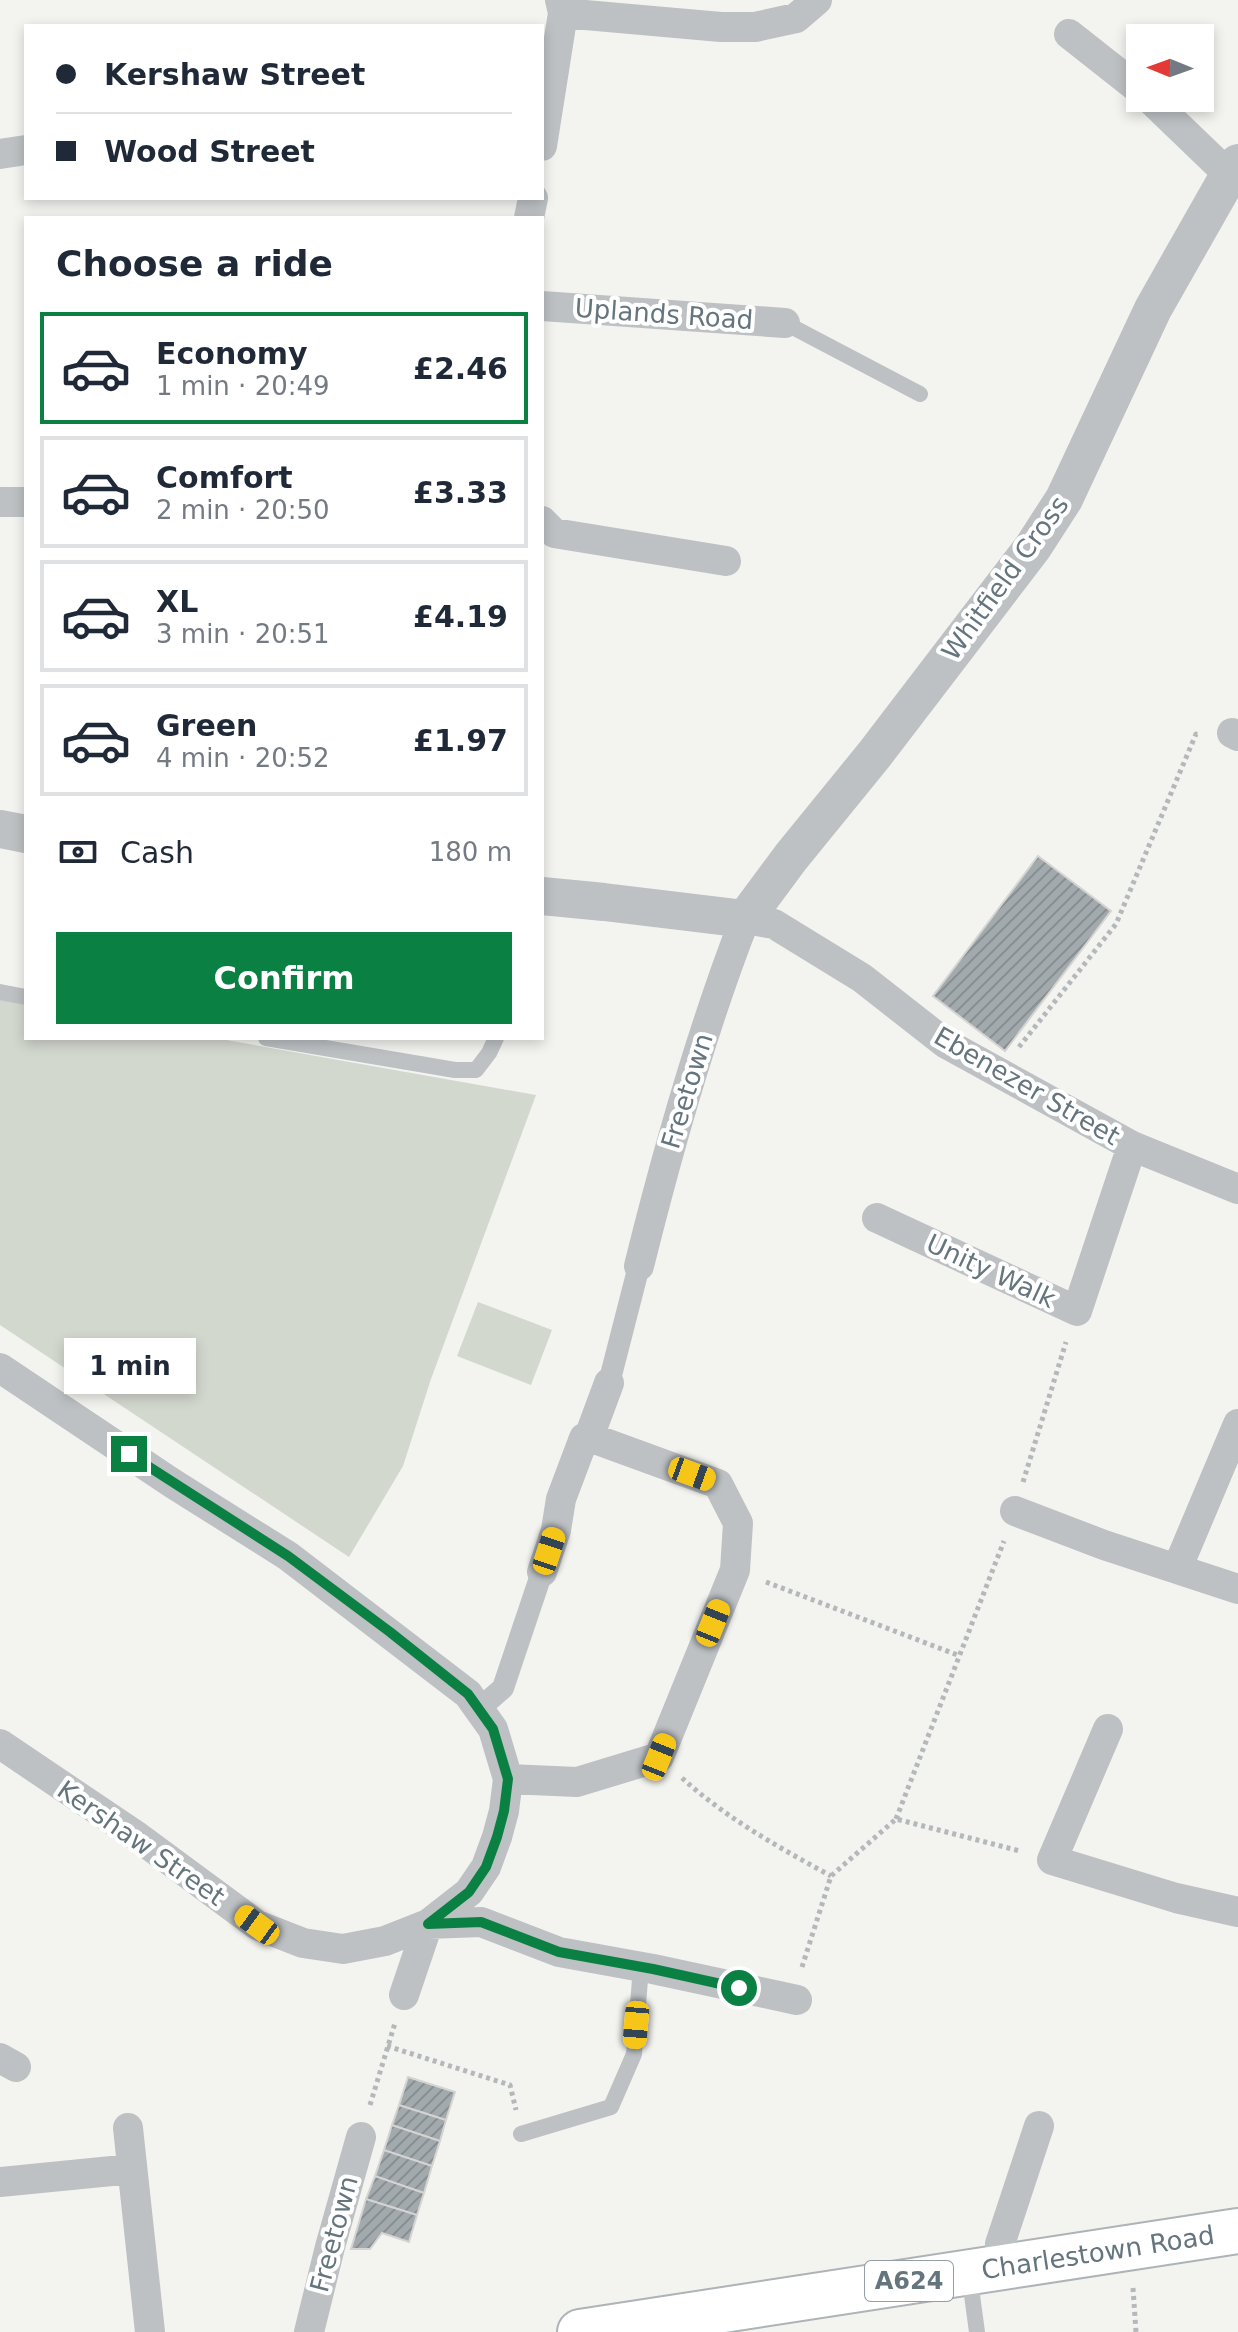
<!DOCTYPE html>
<html lang="en">
<head>
<meta charset="utf-8">
<style>
	:root { --surface:#fff; --page:#f6f6f7; --text:#1f2937; --muted:#747a83; --line:#e0e1e3; --accent:#0b8043 }
	body { margin:0; font-family:"DejaVu Sans",sans-serif; background:var(--page); color:var(--text); height:100vh; display:flex; flex-direction:column; font-size:30px; white-space:nowrap }
	* { box-sizing:border-box; margin:0 }
	p { font-size:26px; color:var(--muted) }
	.icon { flex:none; width:44px; height:44px; fill:none; stroke:currentColor; stroke-width:2; stroke-linecap:round; stroke-linejoin:round }
	.map { position:relative; flex:1; overflow:hidden }
	.drawer { position:absolute; left:24px; top:216px; width:520px; height:824px; display:flex; flex-direction:column; background:var(--surface); border-radius:0px; box-shadow:0 4px 12px #0003 }
	.drawer>* { flex:none }
	.hud { position:absolute; left:24px; top:24px; width:520px; height:176px; border-radius:0px; box-shadow:0 4px 12px #0003; display:grid; align-content:center; height:176px; padding:0 32px; background:var(--surface) }
	.needle { width:52px; rotate:271deg }
	.tools { position:absolute; left:1126px; top:24px; display:grid; gap:16px }
	.tools a { display:grid; place-items:center; width:88px; height:88px; border-radius:0px; background:var(--surface); box-shadow:0 4px 12px #0003; font-size:40px }
	.end { position:absolute; width:36px; height:36px; margin:-18px; border:10px solid #0b8043; background:#fff; box-shadow:0 0 0 4px #fff }
	.from { border-radius:50% }
	.bubble { position:absolute; height:56px; border-radius:0px; background:var(--surface); box-shadow:0 4px 12px #0003; font-size:26px; font-weight:600; line-height:56px; text-align:center }
	.car { position:absolute; width:24px; height:48px; margin:-24px -12px; border-radius:10px; box-shadow:0 0 6px 2px #0007; background:linear-gradient(#f5c518 24%,#345 0 40%,#f5c518 0 76%,#345 0 86%,#f5c518 0) }
	.hud b { display:flex; align-items:center; gap:28px; height:76px; font-size:30px }
	.hud b+b { border-top:2px solid var(--line) }
	.hud i { width:20px; height:20px; background:var(--text) }
	ul { padding:0; list-style:none }
	li { display:flex; align-items:center; gap:24px; height:112px; margin:0 16px 12px; padding:0 16px; border:4px solid var(--line); border-radius:0px }
	li div { flex:1 }
	li b { display:block; font-size:30px }
	li em { font-style:normal; font-weight:600 }
	li.current { border-color:var(--accent) }
	li>.icon { width:72px; height:72px; stroke-width:1.5 }
	h2 { padding:0 32px; font-size:36px; line-height:96px }
	.pay { display:flex; align-items:center; gap:20px; height:88px; padding:0 32px; font-size:30px }
	.pay p { margin-inline-start:auto }
	.cta { display:flex; gap:16px; margin-top:auto; padding:16px 32px }
	.cta a { flex:1; height:92px; border-radius:0px; background:var(--accent); color:#fff; font-size:32px; font-weight:600; line-height:92px; text-align:center }
	.map>svg:first-child { display:block }
	.green { fill:#d3d8cf }
	.building { fill:url(#building-hatch); stroke:#d5d4d2; stroke-width:2 }
	.lines { fill:none; stroke-linecap:round; stroke-linejoin:round }
	.primary-casing { stroke:#aeb3b6; stroke-width:48 }
	.path { stroke:#b5b8ba; stroke-width:5; stroke-dasharray:4 4; stroke-linecap:butt }
	.service { stroke:#bdc1c4; stroke-width:16 }
	.pedestrian { stroke:#bdc1c4; stroke-width:22 }
	.minor { stroke:#bdc1c4; stroke-width:30 }
	.tertiary { stroke:#bdc1c4; stroke-width:38 }
	.primary { stroke:#fff; stroke-width:44 }
	.route { stroke:#0b8043; stroke-width:10 }
	.labels { text-anchor:middle; dominant-baseline:central; stroke-width:8; stroke-linejoin:round; paint-order:stroke }
	.shield { fill:#fff; stroke:#939ea5; stroke-width:2 }
	.shield-label { font-size:24px; font-weight:bold; fill:#65757e }
	.street-label { font-size:26px; fill:#65757e; stroke:#fff }
</style>
</head>
<body>
<div class="map">
<svg width="1238" height="2332" viewBox="0 0 1238 2332">
	<defs>
		<pattern id="building-hatch" width="6" height="6" patternUnits="userSpaceOnUse" patternTransform="scale(2)"><rect width="6" height="6" fill="#a3aaae"/><path d="M-1 1l2-2M0 6l6-6M5 7l2-2" fill="none" stroke="#888f93"/></pattern>
	</defs>
	<rect width="100%" height="100%" fill="#f3f3f0"/>
	<path class="green" d="M 0,1000 L 26,1004 L 26,1038 L 215,1038 L 536,1095 L 431,1379 L 403,1466 L 349,1557 L 0,1325 Z
		M 478,1302 L 552,1330 L 531,1385 L 457,1356 Z"/>
	<path class="building" d="M 1038,856 L 1111,911 L 1005,1051 L 933,996 Z
		M 408,2077 L 455,2092 L 446,2120 L 399,2105 Z
		M 399,2105 L 446,2120 L 440,2141 L 392,2125 Z
		M 392,2125 L 440,2141 L 432,2166 L 384,2150 Z
		M 384,2150 L 432,2166 L 424,2193 L 375,2176 Z
		M 375,2176 L 424,2193 L 417,2215 L 366,2199 Z
		M 366,2199 L 417,2215 L 409,2242 L 382,2233 L 370,2249 L 351,2249 Z"/>
	<g class="lines">
		<g class="primary-casing">
			<g id="primary">
				<path id="s1" d="M 580,2332 L 1238,2231"/>
			</g>
		</g>
		<path class="path" d="M 1019,1047 L 1116,924 L 1196,734 L 1199,735
			M 1023,1482 L 1066,1342
			M 766,1582 L 960,1656
			M 682,1778 C 726,1818 778,1847 831,1876
			M 896,1819 L 1004,1541
			M 802,1967 L 831,1876 L 896,1819 L 1020,1851
			M 387,2046 L 510,2085 L 516,2110
			M 370,2105 L 395,2023
			M 1133,2288 L 1136,2332"/>
		<path class="service" d="M 785,323 L 920,394
			M 0,992 L 26,997
			M 266,1038 L 455,1070 L 476,1070 L 489,1053 L 496,1038
			M 521,2134 L 611,2107 L 634,2054 L 641,1967
			M 969,2273 L 977,2332"/>
		<path class="pedestrian" d="M 609,1383 L 639,1266
			M 479,1709 L 503,1688 L 542,1572"/>
		<path class="minor" d="M 563,13 L 721,27 L 755,27 L 796,18 L 817,0
			M 1069,34 L 1140,90
			M 1149,98 L 1229,175
			M 542,146 L 563,13 L 560,0
			M 0,154 L 26,150
			M 529,218 L 533,198
			M 542,306 L 785,323
			M 0,502 L 26,502
			M 542,521 L 554,533 L 726,561
			M 1232,733 L 1238,736
			M 877,1218 L 1077,1311 L 1132,1146
			M 639,1266 C 668,1149 701,1032 745,919 L 774,924 L 862,978 L 945,1043 L 1132,1146 L 1238,1189
			M 0,1368 L 172,1483 L 288,1556 L 468,1694 L 493,1729 L 508,1779 L 504,1811 L 497,1837 L 486,1867 L 469,1892 L 428,1924 L 404,1995
			M 589,1437 L 609,1383
			M 1015,1511 L 1104,1545 L 1238,1589
			M 1177,1569 L 1238,1424
			M 1108,1729 L 1052,1860 L 1176,1898 L 1238,1912
			M 0,1744 L 138,1837 L 257,1925 L 303,1943 L 343,1949 L 385,1941 L 428,1924 L 481,1922 L 559,1952 L 653,1969 L 797,2000
			M 508,1779 L 577,1782 L 659,1757 L 735,1570 L 738,1523 L 718,1484 L 589,1437 L 584,1438 L 561,1499 L 556,1530 L 542,1572
			M 0,2058 L 16,2067
			M 128,2128 L 150,2332
			M 0,2182 L 132,2169
			M 1001,2268 L 1000,2244 L 1039,2126
			M 309,2332 L 330,2247 L 361,2137"/>
		<path class="tertiary" d="M 0,829 L 26,834
			M 542,896 L 604,902 L 745,919 L 791,857 L 874,755 L 1033,547 L 1064,499 L 1153,309 L 1229,175 L 1238,163"/>
		<use href="#primary" class="primary"/>
	</g>
	<g class="lines">
		<path class="route" d="M 129,1454 L 288,1556 L 390,1632 L 468,1694 L 493,1729 L 508,1779 L 504,1811 L 497,1837 L 486,1867 L 469,1892 L 428,1924 L 481,1922 L 559,1952 L 653,1969 L 739,1988"/>
	</g>
	<g class="labels">
		<rect class="shield" x="865" y="2261" width="88" height="40" rx="6"/>
		<g class="shield-label">
			<text x="909" y="2281">A624</text>
		</g>
		<g class="street-label">
			<text transform="translate(664 314) rotate(4)">Uplands Road</text>
			<text transform="translate(1005 578) rotate(-54)">Whitfield Cross</text>
			<text transform="translate(1027 1086) rotate(30)">Ebenezer Street</text>
			<text transform="translate(687 1091) rotate(-73)">Freetown</text>
			<text transform="translate(991 1271) rotate(25)">Unity Walk</text>
			<text transform="translate(141 1843) rotate(35)">Kershaw Street</text>
			<text transform="translate(334 2234) rotate(-75)">Freetown</text>
			<text stroke="none"><textPath href="#s1" startOffset="524">Charlestown Road</textPath></text>
		</g>
	</g>
</svg>
<div class="tools">
<a><svg class="needle" viewBox="-14 -14 28 28"><path d="M0-13l5 13h-10z" fill="#e53935"/><path d="M0 13l5-13h-10z" fill="#747a83"/></svg></a>
</div>
<i class="end from" style="left:739px;top:1988px"></i>
<i class="end" style="left:129px;top:1454px"></i>
<div class="bubble" style="left:64px;top:1338px;width:132px">1 min</div>
<i class="car" style="left:692px;top:1474px;rotate:110deg"></i>
<i class="car" style="left:549px;top:1551px;rotate:18deg"></i>
<i class="car" style="left:713px;top:1623px;rotate:22deg"></i>
<i class="car" style="left:659px;top:1757px;rotate:22deg"></i>
<i class="car" style="left:257px;top:1925px;rotate:306deg"></i>
<i class="car" style="left:636px;top:2025px;rotate:185deg"></i>
<div class="hud">
<b><i class="from"></i>Kershaw Street</b>
<b><i></i>Wood Street</b>
</div>
<section class="drawer">
<h2>Choose a ride</h2>
<ul>
<li class="current"><svg class="icon" aria-label="car" viewBox="0 0 24 24"><path d="M5 17H2v-5l4-1 3-4h7l3 4 3 1v5h-3M9 17h6M6 11h13"/><circle cx="7" cy="17" r="2"/><circle cx="17" cy="17" r="2"/></svg><div><b>Economy</b><p>1 min · 20:49</p></div><em>£2.46</em></li>
<li><svg class="icon" aria-label="car" viewBox="0 0 24 24"><path d="M5 17H2v-5l4-1 3-4h7l3 4 3 1v5h-3M9 17h6M6 11h13"/><circle cx="7" cy="17" r="2"/><circle cx="17" cy="17" r="2"/></svg><div><b>Comfort</b><p>2 min · 20:50</p></div><em>£3.33</em></li>
<li><svg class="icon" aria-label="car" viewBox="0 0 24 24"><path d="M5 17H2v-5l4-1 3-4h7l3 4 3 1v5h-3M9 17h6M6 11h13"/><circle cx="7" cy="17" r="2"/><circle cx="17" cy="17" r="2"/></svg><div><b>XL</b><p>3 min · 20:51</p></div><em>£4.19</em></li>
<li><svg class="icon" aria-label="car" viewBox="0 0 24 24"><path d="M5 17H2v-5l4-1 3-4h7l3 4 3 1v5h-3M9 17h6M6 11h13"/><circle cx="7" cy="17" r="2"/><circle cx="17" cy="17" r="2"/></svg><div><b>Green</b><p>4 min · 20:52</p></div><em>£1.97</em></li>
</ul>
<div class="pay"><svg class="icon" aria-label="cash" viewBox="0 0 24 24"><path d="M3 7h18v10H3z"/><circle cx="12" cy="12" r="2"/></svg>Cash<p>180 m</p></div>
<div class="cta"><a>Confirm</a></div>
</section>
</div>
</body>
</html>
